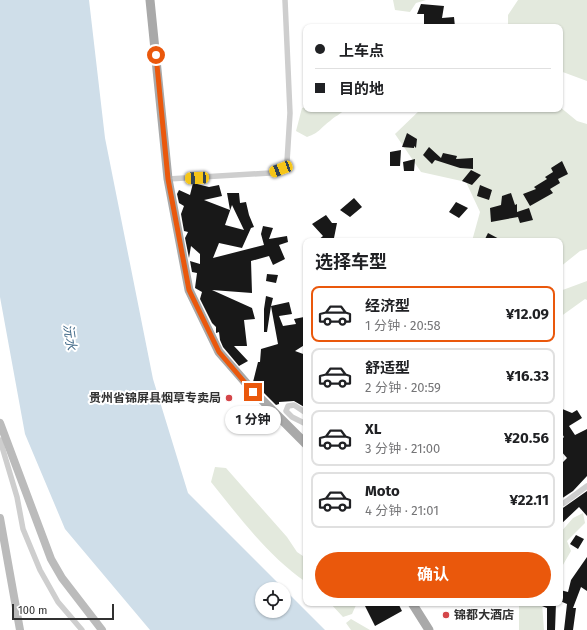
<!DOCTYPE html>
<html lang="zh">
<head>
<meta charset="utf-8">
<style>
	:root { --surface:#fff; --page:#f2f2f2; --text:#202124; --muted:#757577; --line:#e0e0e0; --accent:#ea580c }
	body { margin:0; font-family:"Fira Sans","Noto Sans SC",sans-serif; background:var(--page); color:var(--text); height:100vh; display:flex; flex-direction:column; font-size:15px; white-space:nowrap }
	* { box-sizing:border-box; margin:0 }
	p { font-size:13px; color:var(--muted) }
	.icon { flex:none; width:22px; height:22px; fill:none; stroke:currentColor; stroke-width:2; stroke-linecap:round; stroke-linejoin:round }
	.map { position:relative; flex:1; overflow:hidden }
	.side { position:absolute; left:303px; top:238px; width:260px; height:368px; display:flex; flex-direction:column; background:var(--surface); border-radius:8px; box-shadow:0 1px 3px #0004 }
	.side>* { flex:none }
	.top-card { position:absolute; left:303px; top:24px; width:260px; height:88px; border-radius:8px; box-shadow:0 1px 3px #0004; display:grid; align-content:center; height:88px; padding:0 12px; background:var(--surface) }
	.tools { position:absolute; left:255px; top:582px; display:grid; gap:8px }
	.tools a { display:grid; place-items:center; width:36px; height:36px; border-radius:50%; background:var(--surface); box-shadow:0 1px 3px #0004; font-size:20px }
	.scale { position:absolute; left:12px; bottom:10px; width:102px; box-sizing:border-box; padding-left:4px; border:2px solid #313131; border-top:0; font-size:11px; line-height:14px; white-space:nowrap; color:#313131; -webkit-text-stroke:3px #fff; paint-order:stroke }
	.end { position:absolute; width:18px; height:18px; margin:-9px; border:5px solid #ea580c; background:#fff; box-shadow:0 0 0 2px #fff }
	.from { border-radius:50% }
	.bubble { position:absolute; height:28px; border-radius:14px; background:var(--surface); box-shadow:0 1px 3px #0004; font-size:13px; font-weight:700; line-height:28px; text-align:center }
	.car { position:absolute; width:12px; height:24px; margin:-12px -6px; border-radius:5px; box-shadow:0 0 3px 1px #0007; background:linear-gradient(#f5c518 24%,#345 0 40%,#f5c518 0 76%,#345 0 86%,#f5c518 0) }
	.top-card b { display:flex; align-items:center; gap:14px; height:38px; font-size:15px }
	.top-card b+b { border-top:1px solid var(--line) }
	.top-card i { width:10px; height:10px; background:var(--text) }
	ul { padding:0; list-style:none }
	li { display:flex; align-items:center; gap:12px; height:56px; margin:0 8px 6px; padding:0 4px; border:2px solid var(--line); border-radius:8px }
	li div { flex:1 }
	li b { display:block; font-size:15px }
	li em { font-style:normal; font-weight:700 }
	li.current { border-color:var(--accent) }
	li>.icon { width:36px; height:36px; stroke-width:1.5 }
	h2 { padding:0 12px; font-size:18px; line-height:48px }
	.primary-button { display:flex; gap:8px; margin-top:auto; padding:8px 12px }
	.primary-button a { flex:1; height:46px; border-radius:24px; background:var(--accent); color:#fff; font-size:16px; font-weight:700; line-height:46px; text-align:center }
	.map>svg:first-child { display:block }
	.green { fill:#e3e9dd }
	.water { fill:#cfdee9 }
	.building { fill:#181818; fill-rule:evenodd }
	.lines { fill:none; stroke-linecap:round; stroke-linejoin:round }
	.street { stroke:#cecece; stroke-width:5.5 }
	.secondary { stroke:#bbb; stroke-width:8 }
	.primary { stroke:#a9a9a9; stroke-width:9 }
	.route { stroke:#ea580c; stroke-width:5 }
	.poi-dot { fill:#d44649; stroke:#fff; stroke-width:1.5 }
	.labels { text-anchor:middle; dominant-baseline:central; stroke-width:4; stroke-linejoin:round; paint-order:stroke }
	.poi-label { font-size:12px; font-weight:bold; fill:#313131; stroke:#fff; text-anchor:end }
	.water-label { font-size:13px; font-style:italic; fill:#466d8b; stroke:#fff }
</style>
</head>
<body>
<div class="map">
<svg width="587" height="630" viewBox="0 0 587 630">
	<rect width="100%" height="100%" fill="#fff"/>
	<path class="green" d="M 393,0 L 426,0 L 416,3 L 410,12 L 395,10 Z
		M 518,0 L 587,0 L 587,81 L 560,71 L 560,27 L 508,27 L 508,15 Z
		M 306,107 L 306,109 L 345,109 C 340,115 335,116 330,121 C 320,128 321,132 307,137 L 296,131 L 302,108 Z
		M 560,107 L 577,121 L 587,124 L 587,249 L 580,251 L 560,267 L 560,241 L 472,241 L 480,212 L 466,182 L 421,172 L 395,134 L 421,109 L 560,109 Z
		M 587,281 L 587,300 L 585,299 L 560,317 L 560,291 Z
		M 215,467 L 226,468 L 287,537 L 297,552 L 306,558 L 306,582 C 268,556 240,518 211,482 Z
		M 583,513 L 585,523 L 567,541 L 571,551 L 560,570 L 560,533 L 573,518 Z
		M 330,603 L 357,603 L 352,614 L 343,617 Z
		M 519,603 L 542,603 L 544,630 L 519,630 Z
		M 351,619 L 370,630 L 351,630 L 346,623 Z"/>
	<path class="water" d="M 0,0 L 89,0 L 105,138 L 153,379 L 188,493 L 284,589 L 262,589 L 262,611 L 284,611 L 284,589 L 325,630 L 150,630 L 65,529 L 25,434 L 0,297 Z"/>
	<path class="building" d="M 421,4 L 444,6 L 442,18 L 454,17 L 455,27 L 424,27 L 424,14 L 417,14 Z
		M 407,133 L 417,139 L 416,148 L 414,146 L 414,148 L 402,147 Z
		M 429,147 L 441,158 L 443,153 L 457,156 L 456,159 L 473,158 L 473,169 L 460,168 L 435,160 L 432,164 L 423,155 Z
		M 401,150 L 400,166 L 390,166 L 390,152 Z
		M 415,159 L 414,171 L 404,171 L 403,162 Z
		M 562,161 L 568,174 L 558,179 L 560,183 L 550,189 L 553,193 L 530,206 L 523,194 L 536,189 L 534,187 L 547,179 L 545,177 L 553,172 L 551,168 Z
		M 471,170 L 481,175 L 472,185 L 462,181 Z
		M 193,183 L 209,187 L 219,185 L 222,196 L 204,200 L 230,210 L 227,193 L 239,193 L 240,203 L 246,202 L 249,215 L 254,227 L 251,228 L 242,248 L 219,243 L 213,258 L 264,245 L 261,234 L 263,226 L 273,228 L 269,239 L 287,236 L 288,242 L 279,245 L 285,259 L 273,265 L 269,256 L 251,261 L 252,293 L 212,290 L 252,308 L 255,319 L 244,320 L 247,346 L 234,346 L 248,361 L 239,366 L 223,347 L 220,340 L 219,332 L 216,333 L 216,327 L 212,323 L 200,299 L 202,292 L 195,288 L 197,273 L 192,272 L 190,261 L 200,264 L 200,254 L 191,246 L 189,258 L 185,238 L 188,232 L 184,231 L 181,214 L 184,206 L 179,203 L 177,194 L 179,190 L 190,195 ZM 232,205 L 244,230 L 225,225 Z
		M 480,185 L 492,190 L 489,200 L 477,196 Z
		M 511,193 L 515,205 L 517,204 L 517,212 L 529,208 L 533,220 L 520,223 L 518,217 L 491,222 L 490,208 L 501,205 L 502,196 Z
		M 354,198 L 362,207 L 350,217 L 340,210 Z
		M 456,202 L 468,208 L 459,218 L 449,212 Z
		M 326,215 L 332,223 L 337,223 L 334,238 L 329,241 L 317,241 L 323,236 L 312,224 Z
		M 488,233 L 503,241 L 484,241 Z
		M 267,274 L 278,275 L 276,283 L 266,281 Z
		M 266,296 L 273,298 L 271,306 L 289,302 L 292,314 L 279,316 L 283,326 L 296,324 L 294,319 L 304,317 L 306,320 L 306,344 L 295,351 L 306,355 L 306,408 L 294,401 L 279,402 L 279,404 L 276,405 L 253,382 L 258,362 L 260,362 L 261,349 L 278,344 L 271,306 L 267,332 L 264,332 L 264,309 Z
		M 560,408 L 572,413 L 577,410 L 582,418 L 569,426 L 575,435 L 587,429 L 587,476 L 573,491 L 561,499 L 560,465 L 567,458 L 560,450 L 560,441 L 564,437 L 560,430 Z
		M 587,491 L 587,516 L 579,507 L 560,525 L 560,510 Z
		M 576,535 L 584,539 L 578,549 L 570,544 Z
		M 587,557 L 587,591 L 581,587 L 573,608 L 576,608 L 573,630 L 564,630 L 567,604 L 560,601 L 560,590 L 568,592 L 571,580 Z
		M 370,603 L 398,603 L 402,611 L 375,626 L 365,606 Z
		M 534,603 L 556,603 L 555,630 L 547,630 L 547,608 Z"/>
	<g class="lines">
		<path class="street" d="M 168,179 L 270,173 L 281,169 L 287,162 L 290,113 L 285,0
			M 306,413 L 294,405 L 288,406 L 286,411 L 292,417 L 306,424
			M 0,440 L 17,497 L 23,529 L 40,570 L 58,602 L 82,630
			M 560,504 L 564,503 L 587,486"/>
		<path class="secondary" d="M 0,423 L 51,559 L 62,578 L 102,630
			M 0,518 L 20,630"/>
		<path class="primary" d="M 150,0 L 168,179 L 189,290 L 219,352 L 253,391 L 306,444
			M 412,603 L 429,630"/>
	</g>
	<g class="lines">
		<path class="route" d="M 156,55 L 168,179 L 189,290 L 219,352 L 253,392"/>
	</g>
	<g class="poi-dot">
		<circle cx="229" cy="398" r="4"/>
		<circle cx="446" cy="615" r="4"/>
	</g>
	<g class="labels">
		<g class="poi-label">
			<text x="221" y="398">贵州省锦屏县烟草专卖局</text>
			<text x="454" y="615" text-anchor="start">锦都大酒店</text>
		</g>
		<g class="water-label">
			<text transform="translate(70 337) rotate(82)">沅水</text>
		</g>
	</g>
</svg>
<div class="tools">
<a><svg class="icon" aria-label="locate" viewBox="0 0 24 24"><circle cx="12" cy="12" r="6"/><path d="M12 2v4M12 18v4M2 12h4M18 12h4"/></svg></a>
</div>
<div class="scale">100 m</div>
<i class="end from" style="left:156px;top:55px"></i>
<i class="end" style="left:253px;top:392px"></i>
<div class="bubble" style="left:225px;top:406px;width:56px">1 分钟</div>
<i class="car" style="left:281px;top:169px;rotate:249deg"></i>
<i class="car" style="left:197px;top:178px;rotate:267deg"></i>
<div class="top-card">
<b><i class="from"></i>上车点</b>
<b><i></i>目的地</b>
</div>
<section class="side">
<h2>选择车型</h2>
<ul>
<li class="current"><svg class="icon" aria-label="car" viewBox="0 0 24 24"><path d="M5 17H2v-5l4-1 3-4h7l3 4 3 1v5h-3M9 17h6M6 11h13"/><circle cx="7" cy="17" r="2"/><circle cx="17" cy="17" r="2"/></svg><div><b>经济型</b><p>1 分钟 · 20:58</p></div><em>¥12.09</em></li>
<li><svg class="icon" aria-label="car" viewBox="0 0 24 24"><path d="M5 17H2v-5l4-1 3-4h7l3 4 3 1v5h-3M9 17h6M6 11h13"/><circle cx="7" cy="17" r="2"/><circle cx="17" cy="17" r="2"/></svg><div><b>舒适型</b><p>2 分钟 · 20:59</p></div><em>¥16.33</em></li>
<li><svg class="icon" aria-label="car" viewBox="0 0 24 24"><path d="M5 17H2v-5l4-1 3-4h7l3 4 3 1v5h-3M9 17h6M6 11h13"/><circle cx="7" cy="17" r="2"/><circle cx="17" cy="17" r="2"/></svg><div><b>XL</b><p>3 分钟 · 21:00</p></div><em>¥20.56</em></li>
<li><svg class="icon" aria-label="car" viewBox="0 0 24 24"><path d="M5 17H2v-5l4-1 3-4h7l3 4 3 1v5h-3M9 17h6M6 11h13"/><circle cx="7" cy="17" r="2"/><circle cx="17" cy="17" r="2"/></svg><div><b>Moto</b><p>4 分钟 · 21:01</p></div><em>¥22.11</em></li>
</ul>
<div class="primary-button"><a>确认</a></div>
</section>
</div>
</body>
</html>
